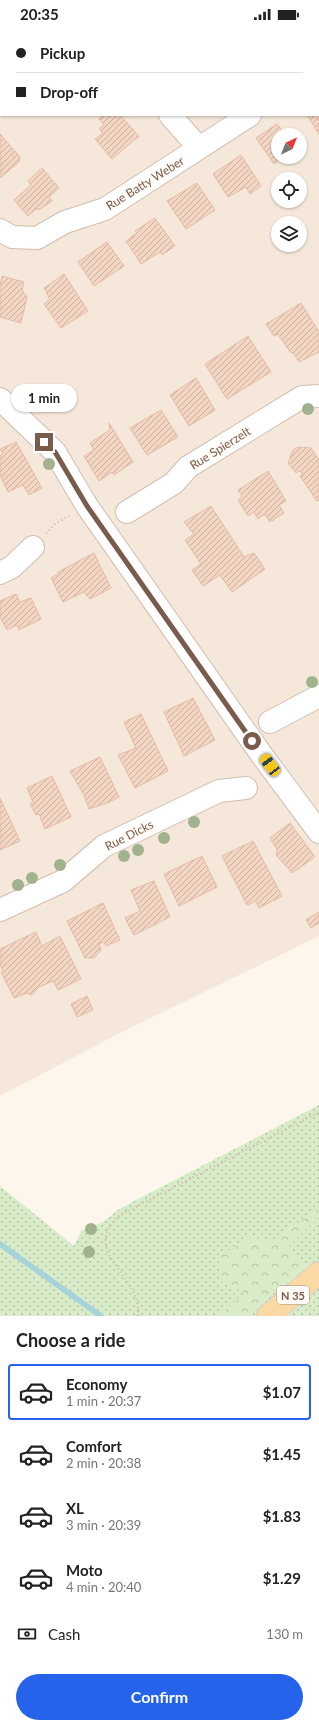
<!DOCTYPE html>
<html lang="en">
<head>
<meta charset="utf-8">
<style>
	:root { --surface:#fff; --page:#f6f6f6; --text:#222; --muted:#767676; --line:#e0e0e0; --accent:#2563eb }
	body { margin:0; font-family:Lato,sans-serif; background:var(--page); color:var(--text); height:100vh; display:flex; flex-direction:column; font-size:15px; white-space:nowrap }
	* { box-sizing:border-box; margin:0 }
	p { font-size:13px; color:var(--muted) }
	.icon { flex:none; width:22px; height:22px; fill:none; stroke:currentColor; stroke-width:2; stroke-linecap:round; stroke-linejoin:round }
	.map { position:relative; height:1288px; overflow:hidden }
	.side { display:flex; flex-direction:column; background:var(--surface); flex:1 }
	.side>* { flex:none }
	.hud { position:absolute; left:0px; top:0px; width:319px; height:88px; box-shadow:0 1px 3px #0004; display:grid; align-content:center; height:88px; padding:0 16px; background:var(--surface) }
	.needle { width:26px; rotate:43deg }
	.buttons { position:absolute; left:271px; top:100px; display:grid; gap:8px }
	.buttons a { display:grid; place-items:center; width:36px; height:36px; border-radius:50%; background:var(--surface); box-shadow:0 1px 3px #0004; font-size:20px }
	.end { position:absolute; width:18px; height:18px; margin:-9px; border:5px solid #7a5c4d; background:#fff; box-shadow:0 0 0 2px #fff }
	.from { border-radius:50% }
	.bubble { position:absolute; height:28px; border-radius:14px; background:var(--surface); box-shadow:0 1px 3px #0004; font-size:13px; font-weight:700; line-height:28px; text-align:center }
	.car { position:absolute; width:12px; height:24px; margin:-12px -6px; border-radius:5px; box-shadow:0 0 3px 1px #0007; background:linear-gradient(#f5c518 24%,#345 0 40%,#f5c518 0 76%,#345 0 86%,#f5c518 0) }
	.hud b { display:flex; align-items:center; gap:14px; height:38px; font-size:15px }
	.hud b+b { border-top:1px solid var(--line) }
	.hud i { width:10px; height:10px; background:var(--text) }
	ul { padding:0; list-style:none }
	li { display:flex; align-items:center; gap:12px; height:56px; margin:0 8px 6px; padding:0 8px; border:2px solid transparent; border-radius:4px }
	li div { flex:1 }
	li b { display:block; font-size:15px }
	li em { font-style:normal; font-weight:700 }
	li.selected { border-color:var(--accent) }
	li>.icon { width:36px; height:36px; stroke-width:1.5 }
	h2 { padding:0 16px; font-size:18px; line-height:48px }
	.pay { display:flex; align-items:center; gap:10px; height:44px; padding:0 16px; font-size:15px }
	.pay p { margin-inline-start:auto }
	.cta { display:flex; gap:8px; margin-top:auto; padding:8px 16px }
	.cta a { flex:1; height:46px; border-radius:24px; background:var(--accent); color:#fff; font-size:16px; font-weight:700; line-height:46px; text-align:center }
	.status { display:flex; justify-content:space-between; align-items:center; height:28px; padding:0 20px; background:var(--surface); direction:ltr }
	.status svg { height:11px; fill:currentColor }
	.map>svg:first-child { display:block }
	.residential { fill:#f5e8da; fill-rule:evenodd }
	.grass { fill:url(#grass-dots) }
	.forest { fill:url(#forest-crowns) }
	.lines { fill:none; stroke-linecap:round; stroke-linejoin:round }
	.stream { stroke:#a5d3da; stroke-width:5.5 }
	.building { fill:url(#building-hatch); stroke:#e6bba3 }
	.minor-casing { stroke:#d1beb0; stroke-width:24 }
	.major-casing { stroke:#dad1cd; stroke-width:24 }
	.path { stroke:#d9b8a5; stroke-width:2.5; stroke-dasharray:1 3; stroke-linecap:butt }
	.minor { stroke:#fff; stroke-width:22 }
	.major { stroke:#fbd9a5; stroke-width:22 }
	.tree { fill:#a0b28e }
	.route { stroke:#7a5c4d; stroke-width:5 }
	.labels { text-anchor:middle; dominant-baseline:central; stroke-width:3; stroke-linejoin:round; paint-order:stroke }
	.shield { fill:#fffaf3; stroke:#a28b7f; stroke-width:1 }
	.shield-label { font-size:11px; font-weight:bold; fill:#7a5c4d }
	.street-label { font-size:12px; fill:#7a5c4d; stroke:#fffaf3 }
</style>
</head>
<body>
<div class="status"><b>20:35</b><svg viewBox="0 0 49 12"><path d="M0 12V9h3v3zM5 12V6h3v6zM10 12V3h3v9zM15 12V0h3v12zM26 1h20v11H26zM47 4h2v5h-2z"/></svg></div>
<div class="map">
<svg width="319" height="1288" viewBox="0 0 319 1288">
	<defs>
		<pattern id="grass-dots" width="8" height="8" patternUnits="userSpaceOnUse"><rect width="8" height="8" fill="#d8ecc9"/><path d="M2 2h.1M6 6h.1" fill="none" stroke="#b4c2a5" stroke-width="1.8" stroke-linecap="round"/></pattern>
		<pattern id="forest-crowns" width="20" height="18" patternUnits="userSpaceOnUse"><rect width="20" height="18" fill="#d8ecc9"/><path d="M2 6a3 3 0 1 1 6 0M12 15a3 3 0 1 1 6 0" fill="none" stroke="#b4c2a5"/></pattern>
		<pattern id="building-hatch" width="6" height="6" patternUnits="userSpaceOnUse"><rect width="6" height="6" fill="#f3d5c3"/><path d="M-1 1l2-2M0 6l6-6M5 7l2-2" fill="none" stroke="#cab0a1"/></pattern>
	</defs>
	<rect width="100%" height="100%" fill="#fdf6ec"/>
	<path class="residential" d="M 0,0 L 319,0 L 319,908 L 118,1006 L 0,1068 ZM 1,1 L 318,1 L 318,87 L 1,87 ZM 278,107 L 300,107 L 300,129 L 278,129 ZM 278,151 L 300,151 L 300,173 L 278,173 ZM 278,195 L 300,195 L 300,217 L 278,217 Z"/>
	<path class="grass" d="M 319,1077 L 319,1181 L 268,1215 L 245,1265 L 218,1288 L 0,1288 L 0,1158 L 74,1218 L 81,1203 L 103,1194 L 119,1181 Z
		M 319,1189 L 319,1288 L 246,1288 L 305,1238 L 287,1220 Z"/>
	<path class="forest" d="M 319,1181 L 319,1189 L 288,1220 L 305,1238 L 246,1288 L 218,1288 L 245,1265 L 220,1253 L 220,1228 L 253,1208 L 268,1215 Z"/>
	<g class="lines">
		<path class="stream" d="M 0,1216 L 101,1288"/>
	</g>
	<path class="building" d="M 136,0 L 170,0 L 171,1 L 135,1 Z
		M 279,0 L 308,0 L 307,1 Z
		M 319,71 L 319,106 L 307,87 L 318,87 Z
		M 103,87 L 120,87 L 139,108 L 112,131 L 95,111 L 103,105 L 99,101 L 104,96 L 99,91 Z
		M 277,96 L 285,107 L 278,107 L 278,129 L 284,129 L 274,136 L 256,110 Z
		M 0,106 L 20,129 L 19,134 L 0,150 Z
		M 300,116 L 305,124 L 300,128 Z
		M 241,127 L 261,158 L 250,166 L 246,159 L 228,169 L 213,146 Z
		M 285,129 L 298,129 L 289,135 Z
		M 42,140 L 59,160 L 49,169 L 52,173 L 38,182 L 37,180 L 28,188 L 14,172 L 31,157 L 28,153 Z
		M 197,155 L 215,182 L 186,201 L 167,173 Z
		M 155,190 L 175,218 L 162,227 L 160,224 L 141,236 L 126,213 L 137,205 L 135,203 Z
		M 107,214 L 124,238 L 94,258 L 78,234 Z
		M 64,246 L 88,283 L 61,300 L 44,276 L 50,271 L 44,260 Z
		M 2,248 L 24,254 L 22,262 L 27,269 L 21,295 L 0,289 L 0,257 Z
		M 301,275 L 319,304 L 319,324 L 299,334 L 293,325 L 290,324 L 278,306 L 274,308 L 266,296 Z
		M 248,308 L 271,344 L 227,371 L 205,336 Z
		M 196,350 L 215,382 L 189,398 L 170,367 Z
		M 161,382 L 178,409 L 147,427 L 130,400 Z
		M 109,395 L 133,434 L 114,447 L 112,444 L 99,453 L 84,428 L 94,422 L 90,415 L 110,402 Z
		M 16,414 L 42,460 L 29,467 L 23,457 L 8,464 L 0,447 L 0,428 L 3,426 L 0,421 Z
		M 298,419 L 311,420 L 319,432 L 319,472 L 317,473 L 300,448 L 303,445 L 299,443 L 296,445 L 288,435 L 293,422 Z
		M 268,443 L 286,473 L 279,477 L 284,485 L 270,494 L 265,486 L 258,491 L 254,484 L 248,488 L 238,472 L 242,468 L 238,462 Z
		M 211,478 L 244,529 L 254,525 L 265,541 L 232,564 L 220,547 L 203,558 L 192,542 L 201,536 L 185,512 L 194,506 L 184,494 Z
		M 94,525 L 111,560 L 90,571 L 84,564 L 63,574 L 51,550 L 58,546 L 58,544 Z
		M 16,566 L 20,574 L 31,570 L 41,591 L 19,602 L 17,597 L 7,602 L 0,589 L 0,573 Z
		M 193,670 L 215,712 L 184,728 L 164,684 Z
		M 141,686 L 168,743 L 135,760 L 118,727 L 136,720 L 124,694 Z
		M 100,729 L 119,769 L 107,775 L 89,781 L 84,767 L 70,743 Z
		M 52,748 L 71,789 L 45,801 L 39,786 L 36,787 L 30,776 L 33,774 L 27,760 Z
		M 0,770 L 20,813 L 0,822 Z
		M 290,795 L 315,829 L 292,845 L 276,827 L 277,821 L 270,810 Z
		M 253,813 L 282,868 L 259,880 L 256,873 L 247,877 L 222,828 Z
		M 202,828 L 217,859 L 179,878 L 164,846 Z
		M 154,853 L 170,889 L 134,907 L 125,890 L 140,883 L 131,862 Z
		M 103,875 L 120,912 L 106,918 L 104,914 L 99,916 L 101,922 L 94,930 L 85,930 L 67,893 Z
		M 319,884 L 319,895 L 311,900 L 306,892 Z
		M 36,904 L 42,918 L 60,908 L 81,951 L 58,962 L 53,953 L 39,959 L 32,967 L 27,965 L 14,970 L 1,944 L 3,943 L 0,936 L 0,921 Z
		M 87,968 L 93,982 L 77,989 L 71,976 Z"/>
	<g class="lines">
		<g class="minor-casing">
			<path id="minor" d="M 93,0 L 93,1
				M 318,28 L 319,27
				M 170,87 L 199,120
				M 0,202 L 12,209 L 37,210 L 65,194 L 105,181 L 250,87
				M 0,371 L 55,424 L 87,478 L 261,726 L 319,804
				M 127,484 L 174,455 L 188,439 L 302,369 L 319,368
				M 0,545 L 12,539 L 33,519
				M 270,694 L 319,668
				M 0,882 L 63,853 L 104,818 L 219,763 L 246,760"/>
		</g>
		<g class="major-casing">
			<path id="major" d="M 268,1288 L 319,1245"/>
		</g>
		<path class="path" d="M 46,505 L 55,496 L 69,488
			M 138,1288 C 142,1249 89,1231 111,1196 C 114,1191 121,1187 126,1184 L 319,1084"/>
		<use href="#minor" class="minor"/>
		<use href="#major" class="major"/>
	</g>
	<g class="tree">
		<circle cx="308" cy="381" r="6"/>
		<circle cx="49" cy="436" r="6"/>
		<circle cx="312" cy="654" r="6"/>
		<circle cx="194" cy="794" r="6"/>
		<circle cx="164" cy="810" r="6"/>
		<circle cx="138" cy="822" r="6"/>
		<circle cx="124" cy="828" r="6"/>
		<circle cx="60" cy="837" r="6"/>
		<circle cx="32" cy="850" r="6"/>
		<circle cx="18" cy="857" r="6"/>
		<circle cx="91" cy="1201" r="6"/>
		<circle cx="89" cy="1224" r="6"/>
	</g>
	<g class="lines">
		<path class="route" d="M 44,414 L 55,424 L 87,478 L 252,713"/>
	</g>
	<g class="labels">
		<rect class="shield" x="277" y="1258" width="32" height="18" rx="3"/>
		<g class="shield-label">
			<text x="293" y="1267">N 35</text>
		</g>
		<g class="street-label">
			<text transform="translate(145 155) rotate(-32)">Rue Batty Weber</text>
			<text transform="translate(220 420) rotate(-32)">Rue Spierzelt</text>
			<text transform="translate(129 807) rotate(-27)">Rue Dicks</text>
		</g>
	</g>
</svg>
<div class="buttons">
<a><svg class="needle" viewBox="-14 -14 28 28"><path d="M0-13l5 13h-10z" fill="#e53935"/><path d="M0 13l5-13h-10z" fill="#767676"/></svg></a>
<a><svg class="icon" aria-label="locate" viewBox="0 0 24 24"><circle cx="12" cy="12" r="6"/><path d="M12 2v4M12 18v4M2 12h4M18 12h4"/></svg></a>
<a><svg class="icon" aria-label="layers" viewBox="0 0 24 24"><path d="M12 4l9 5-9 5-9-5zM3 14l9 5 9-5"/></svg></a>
</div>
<i class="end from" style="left:252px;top:713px"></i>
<i class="end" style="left:44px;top:414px"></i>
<div class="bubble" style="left:11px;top:356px;width:66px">1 min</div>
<i class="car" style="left:270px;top:737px;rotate:323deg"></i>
<div class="hud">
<b><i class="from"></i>Pickup</b>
<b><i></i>Drop-off</b>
</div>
</div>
<section class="side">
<h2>Choose a ride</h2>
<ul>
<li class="selected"><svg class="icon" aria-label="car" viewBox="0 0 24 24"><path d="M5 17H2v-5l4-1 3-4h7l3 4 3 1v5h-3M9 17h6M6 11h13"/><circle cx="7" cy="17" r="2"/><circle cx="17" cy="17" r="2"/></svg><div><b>Economy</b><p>1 min · 20:37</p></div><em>$1.07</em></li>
<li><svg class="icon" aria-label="car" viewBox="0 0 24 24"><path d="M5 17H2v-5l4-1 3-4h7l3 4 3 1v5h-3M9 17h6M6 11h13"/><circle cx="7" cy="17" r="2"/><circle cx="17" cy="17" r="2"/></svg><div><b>Comfort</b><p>2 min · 20:38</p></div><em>$1.45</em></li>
<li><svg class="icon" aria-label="car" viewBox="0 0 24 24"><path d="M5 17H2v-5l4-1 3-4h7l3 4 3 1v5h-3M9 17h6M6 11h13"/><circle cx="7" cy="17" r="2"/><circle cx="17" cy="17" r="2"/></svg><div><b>XL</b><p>3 min · 20:39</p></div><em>$1.83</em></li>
<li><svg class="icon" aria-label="car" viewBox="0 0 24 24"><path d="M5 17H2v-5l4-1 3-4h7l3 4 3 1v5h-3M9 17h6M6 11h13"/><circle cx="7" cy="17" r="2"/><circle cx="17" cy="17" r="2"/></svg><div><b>Moto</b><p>4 min · 20:40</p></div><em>$1.29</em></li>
</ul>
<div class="pay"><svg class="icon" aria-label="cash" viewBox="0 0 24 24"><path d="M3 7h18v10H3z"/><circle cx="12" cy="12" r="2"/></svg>Cash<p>130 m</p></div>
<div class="cta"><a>Confirm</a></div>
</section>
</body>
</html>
